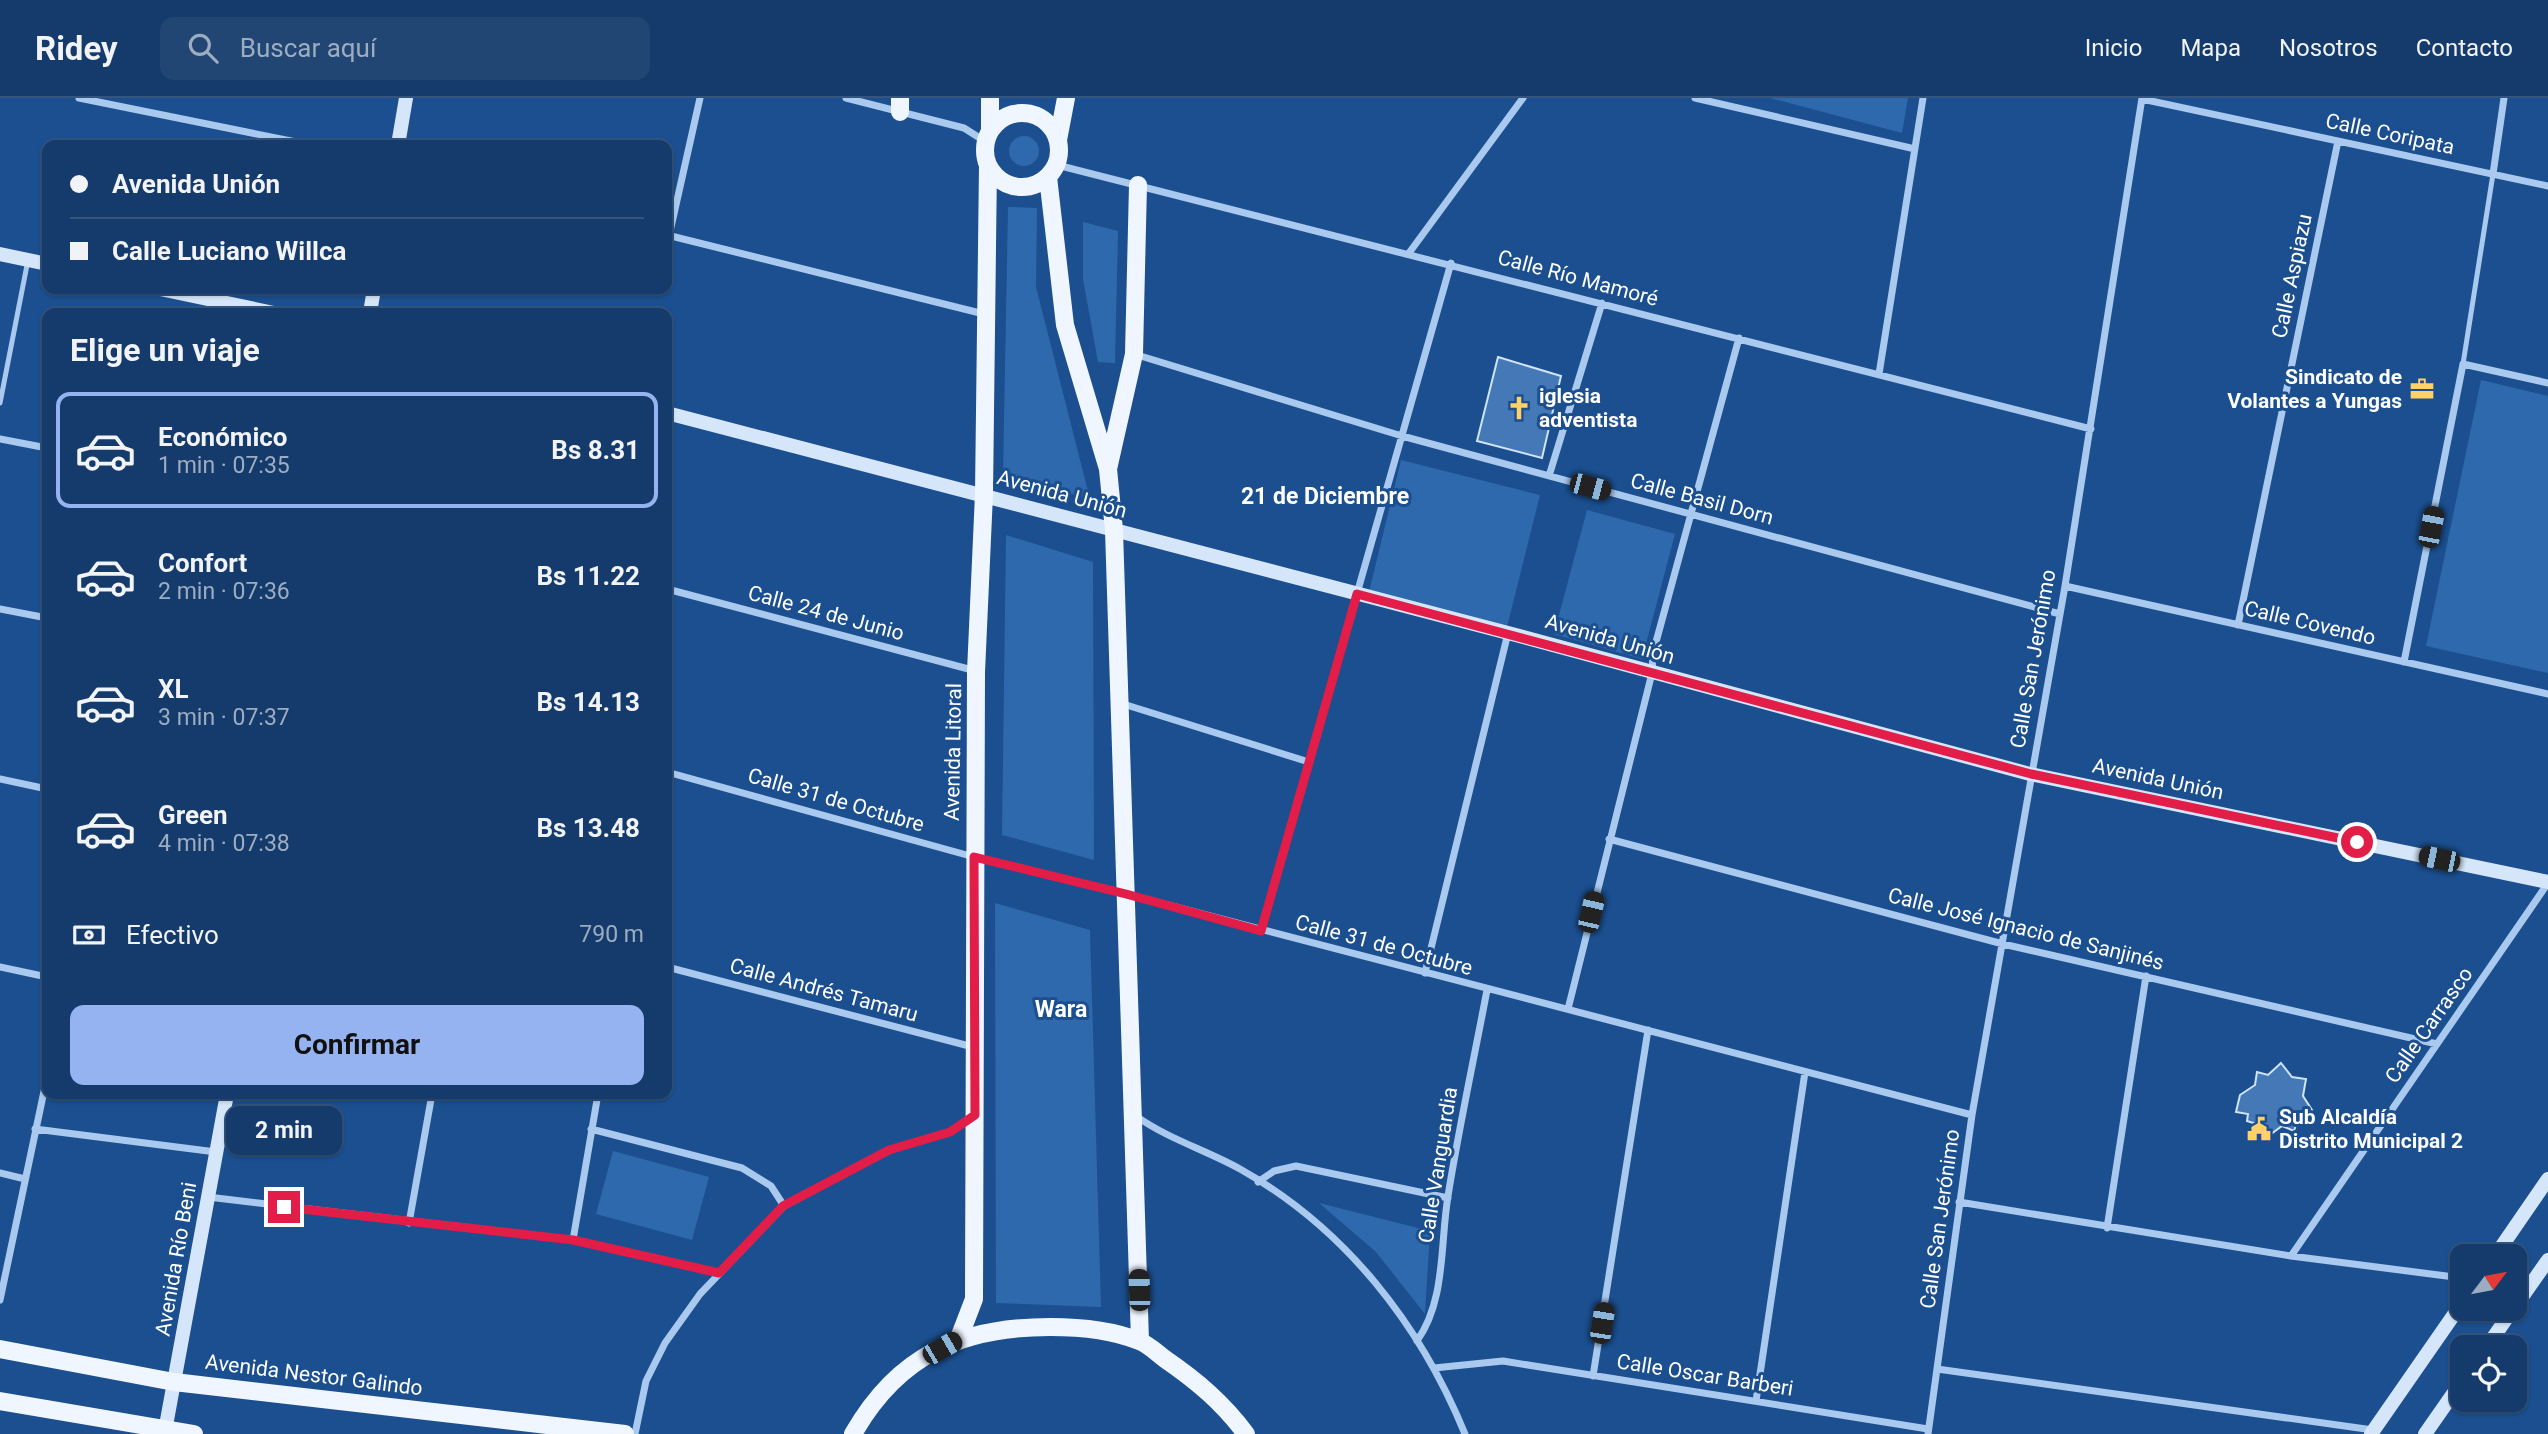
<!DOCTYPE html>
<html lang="es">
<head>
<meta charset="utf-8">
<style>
	:root { --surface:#143b6b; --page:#214673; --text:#f1f3f6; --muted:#9dadc1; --line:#33557e; --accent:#95b2f1 }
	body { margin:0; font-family:Roboto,sans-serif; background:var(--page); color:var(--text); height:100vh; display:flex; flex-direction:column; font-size:26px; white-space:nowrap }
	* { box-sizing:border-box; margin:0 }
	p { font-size:23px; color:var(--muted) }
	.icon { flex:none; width:38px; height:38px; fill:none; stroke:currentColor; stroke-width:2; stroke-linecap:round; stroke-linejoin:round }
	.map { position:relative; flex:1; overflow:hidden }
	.drawer { position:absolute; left:42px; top:210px; width:630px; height:791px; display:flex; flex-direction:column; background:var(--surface); border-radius:14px; box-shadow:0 2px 5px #0004,0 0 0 2px var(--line) }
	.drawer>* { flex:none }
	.top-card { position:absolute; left:42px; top:42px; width:630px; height:154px; border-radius:14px; box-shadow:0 2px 5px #0004,0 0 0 2px var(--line); display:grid; align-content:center; height:154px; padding:0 28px; background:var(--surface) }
	.needle { width:46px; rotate:58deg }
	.fabs { position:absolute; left:2450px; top:1146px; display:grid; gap:14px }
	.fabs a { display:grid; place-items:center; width:77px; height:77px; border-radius:14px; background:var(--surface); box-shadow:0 2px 5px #0004,0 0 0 2px var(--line); font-size:35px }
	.end { position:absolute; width:32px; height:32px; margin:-16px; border:9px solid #e11d48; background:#fff; box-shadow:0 0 0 4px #fff }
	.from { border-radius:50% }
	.bubble { position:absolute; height:49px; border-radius:14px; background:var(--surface); box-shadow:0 2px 5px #0004,0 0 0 2px var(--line); font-size:23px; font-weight:700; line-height:49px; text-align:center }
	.car { position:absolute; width:21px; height:42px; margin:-21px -10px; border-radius:9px; box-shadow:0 0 5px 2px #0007; background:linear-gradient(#222 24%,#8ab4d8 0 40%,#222 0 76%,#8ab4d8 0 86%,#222 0) }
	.top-card b { display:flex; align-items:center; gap:24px; height:66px; font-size:26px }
	.top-card b+b { border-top:2px solid var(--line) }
	.top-card i { width:18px; height:18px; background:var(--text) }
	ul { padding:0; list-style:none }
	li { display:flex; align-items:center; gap:21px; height:116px; margin:0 14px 10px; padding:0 14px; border:4px solid transparent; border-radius:14px }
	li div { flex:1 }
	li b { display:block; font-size:26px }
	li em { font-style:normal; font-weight:700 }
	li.active { border-color:var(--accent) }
	li>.icon { width:63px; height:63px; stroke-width:1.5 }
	h2 { padding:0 28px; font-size:32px; line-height:84px }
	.pay { display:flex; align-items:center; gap:18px; height:77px; padding:0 28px; font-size:26px }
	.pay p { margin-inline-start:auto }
	.cta { display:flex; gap:14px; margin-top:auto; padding:14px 28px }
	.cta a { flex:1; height:80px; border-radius:14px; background:var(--accent); color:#111; font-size:28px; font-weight:700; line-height:80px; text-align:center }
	header { display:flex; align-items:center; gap:42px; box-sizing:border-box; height:98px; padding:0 35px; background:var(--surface); border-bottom:2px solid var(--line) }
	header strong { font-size:33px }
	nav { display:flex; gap:38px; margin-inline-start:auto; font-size:24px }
	.search { width:490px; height:63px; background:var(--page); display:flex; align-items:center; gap:18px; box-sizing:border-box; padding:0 24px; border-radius:14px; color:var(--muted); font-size:26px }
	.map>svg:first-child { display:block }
	.green { fill:#2e69ad }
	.building { fill:#4478b7; stroke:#cfe3fa; stroke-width:2 }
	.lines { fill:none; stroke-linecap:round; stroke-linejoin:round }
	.lane { stroke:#a9c9ee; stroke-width:5 }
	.street { stroke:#a9c9ee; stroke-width:7 }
	.secondary { stroke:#d6e6fa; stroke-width:14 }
	.primary { stroke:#f0f6ff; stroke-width:18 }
	.route { stroke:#e11d48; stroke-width:9 }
	.labels { text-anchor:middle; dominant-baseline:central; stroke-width:6; stroke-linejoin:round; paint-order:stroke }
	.street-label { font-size:21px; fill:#fff; stroke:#1b4f8f }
	.poi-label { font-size:21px; font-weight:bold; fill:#fff; stroke:#1b4f8f; text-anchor:start }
	.neighbourhood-label { font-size:23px; font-weight:bold; fill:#fff; stroke:#1b4f8f }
</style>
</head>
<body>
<header>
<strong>Ridey</strong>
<div class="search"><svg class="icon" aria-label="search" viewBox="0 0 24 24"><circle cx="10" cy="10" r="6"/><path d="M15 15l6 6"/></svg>Buscar aquí</div>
<nav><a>Inicio</a><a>Mapa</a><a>Nosotros</a><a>Contacto</a></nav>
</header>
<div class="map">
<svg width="2548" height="1336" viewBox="0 0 2548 1336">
	<rect width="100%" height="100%" fill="#1b4f8f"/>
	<path class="green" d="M 1770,0 L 1908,0 L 1902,35 Z
		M1009 53a15 15 0 1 1 30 0a15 15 0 1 1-30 0Z
		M 1008,109 L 1037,110 L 1036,189 L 1090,401 L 1003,377 Z
		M 1083,124 L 1118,133 L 1115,265 L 1098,264 L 1083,181 Z
		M 2481,282 L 2548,298 L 2548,575 L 2426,548 Z
		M 1401,362 L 1540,397 L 1507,529 L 1369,494 Z
		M 1587,412 L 1675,436 L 1642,561 L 1554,536 Z
		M 1006,437 L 1093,464 L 1094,762 L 1002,737 Z
		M 995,805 L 1090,832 L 1101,1209 L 996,1205 Z
		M 613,1053 L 709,1079 L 692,1142 L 596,1116 Z
		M 1319,1105 L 1430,1133 L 1425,1216 L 1376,1154 Z"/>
	<path class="building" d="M 1498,259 L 1561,278 L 1542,360 L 1477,343 Z
		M 2281,965 L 2292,979 L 2306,981 L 2303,998 L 2312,1012 L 2298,1020 L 2294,1033 L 2282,1028 L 2267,1039 L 2260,1027 L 2247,1023 L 2248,1016 L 2236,1014 L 2240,997 L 2255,987 L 2257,974 L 2268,977 Z"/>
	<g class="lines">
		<path class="lane" d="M 2463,266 L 2493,76
			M 0,305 L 28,162"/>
		<path class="street" d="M 79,0 L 311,47
			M 846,0 L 964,30 L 986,44
			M 1695,0 L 1915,51
			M 2142,1 L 2548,88
			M 1057,67 L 2091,331
			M 2493,76 L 2504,0
			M 667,137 L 984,216
			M 669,138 L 700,0
			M 1409,155 L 1523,0
			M 1134,256 L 1402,338 L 2060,516
			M 1879,276 L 1923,0
			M 0,341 L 47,350
			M 1549,378 L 1602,205
			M 2065,488 L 2548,596
			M 667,491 L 976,573
			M 0,511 L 47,520
			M 2238,527 L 2338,43
			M 2404,564 L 2463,266 L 2548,285
			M 1120,605 L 1309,664
			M 667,674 L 974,759 L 1126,796 L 1972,1017
			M 0,681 L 47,691
			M 1609,741 L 2003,846 L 2437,946
			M 1261,833 L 1451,165
			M 0,869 L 47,879
			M 667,869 L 973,949
			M 1425,875 L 1508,535
			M 1568,911 L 1652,575 L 1653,555 L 1739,240
			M 1136,1018 C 1168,1041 1206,1052 1240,1071 C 1345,1130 1420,1226 1465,1336
			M 35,1031 L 216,1054
			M 591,1031 L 742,1070 L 771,1088 L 784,1108
			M 0,1075 L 25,1081
			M 1258,1084 L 1274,1073 L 1296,1068 L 1448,1100
			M 208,1099 L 573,1142 L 719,1175
			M 1959,1104 L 2291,1158 L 2462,1180
			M 409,1125 L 432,996
			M 2107,1130 L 2146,878
			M 573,1142 L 598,996
			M 2291,1158 L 2548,785
			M 0,1202 L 47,979
			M 1417,1243 C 1446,1202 1440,1146 1448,1098 C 1459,1029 1474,961 1487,892
			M 1434,1270 L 1503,1263 L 1928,1331
			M 1937,1271 L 2373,1332
			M 1593,1278 L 1648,932
			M 1756,1303 L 1805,974
			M 635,1336 L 646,1283 L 665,1245 L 700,1196 L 784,1108 L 889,1052 L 950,1034 L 972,1020
			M 1928,1336 L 1972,1017 L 2065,488 L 2142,0"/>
		<path class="secondary" d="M 398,47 L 406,0
			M 0,156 L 47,166
			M 160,191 L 274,215
			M 370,215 L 374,191
			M 667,315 L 1508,535 L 2030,676 L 2548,784
			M 2495,1158 L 2548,1081
			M 2515,1209 L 2548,1162
			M 2486,1250 L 2513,1211
			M 165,1333 L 227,996
			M 2371,1336 L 2462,1205
			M 2425,1336 L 2462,1283"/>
		<path class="primary" d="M 990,0 L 990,33
			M 900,14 L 900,0
			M985 52a37 37 0 1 1 74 0a37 37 0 1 1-74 0Z
			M 1058,42 L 1066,0
			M 1048,79 L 1065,227 L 1108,371 L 1114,432 L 1140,1243
			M 1108,371 L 1134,256 L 1138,87
			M 959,1240 L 974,1201 L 976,574 L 984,396 L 988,67
			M 0,1251 L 174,1284 L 625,1336
			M 0,1303 L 194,1336
			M 853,1336 C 898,1257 961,1229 1050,1229 C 1079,1229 1112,1232 1139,1243 C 1148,1246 1157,1255 1165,1261 C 1197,1283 1223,1305 1246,1336"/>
	</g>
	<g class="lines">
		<path class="route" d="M 284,1109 L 573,1142 L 719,1175 L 783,1108 L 889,1052 L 950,1034 L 975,1017 L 974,759 L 1126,796 L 1261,833 L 1357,496 L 2031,676 L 2357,744"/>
	</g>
	<defs>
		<g id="office-bare" transform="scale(1.89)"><path d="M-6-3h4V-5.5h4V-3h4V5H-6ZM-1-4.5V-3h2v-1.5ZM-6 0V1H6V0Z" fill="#ffd166" stroke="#1b4f8f" stroke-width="2.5" paint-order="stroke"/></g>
		<g id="church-bare" transform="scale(1.89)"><path d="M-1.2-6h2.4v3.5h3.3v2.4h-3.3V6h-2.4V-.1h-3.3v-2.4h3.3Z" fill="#ffd166" stroke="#1b4f8f" stroke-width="2.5" paint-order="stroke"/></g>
		<g id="civic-bare" transform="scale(1.89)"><path d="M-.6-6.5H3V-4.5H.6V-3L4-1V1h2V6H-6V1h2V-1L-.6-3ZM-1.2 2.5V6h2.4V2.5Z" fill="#ffd166" stroke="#1b4f8f" stroke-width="2.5" paint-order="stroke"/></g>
	</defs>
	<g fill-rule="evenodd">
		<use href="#office-bare" x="2422" y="291"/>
		<use href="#church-bare" x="1519" y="310"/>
		<use href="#civic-bare" x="2259" y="1031"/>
	</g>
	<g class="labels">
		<g class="street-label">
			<text transform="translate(2390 36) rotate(12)">Calle Coripata</text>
			<text transform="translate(2292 178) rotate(-78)">Calle Aspiazu</text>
			<text transform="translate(1578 180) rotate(15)">Calle Río Mamoré</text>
			<text transform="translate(1062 396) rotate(15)">Avenida Unión</text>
			<text transform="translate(1702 401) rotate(15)">Calle Basil Dorn</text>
			<text transform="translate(826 515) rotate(15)">Calle 24 de Junio</text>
			<text transform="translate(2310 525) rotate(13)">Calle Covendo</text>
			<text transform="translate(1610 541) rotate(16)">Avenida Unión</text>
			<text transform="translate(2033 561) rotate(-80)">Calle San Jerónimo</text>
			<text transform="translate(953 654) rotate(-89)">Avenida Litoral</text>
			<text transform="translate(2158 681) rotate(12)">Avenida Unión</text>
			<text transform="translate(836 702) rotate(16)">Calle 31 de Octubre</text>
			<text transform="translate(2026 831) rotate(14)">Calle José Ignacio de Sanjinés</text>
			<text transform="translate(1384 847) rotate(15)">Calle 31 de Octubre</text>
			<text transform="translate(824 892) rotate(15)">Calle Andrés Tamaru</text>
			<text transform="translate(2429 927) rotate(-55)">Calle Carrasco</text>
			<text transform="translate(1438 1067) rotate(-81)">Calle Vanguardia</text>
			<text transform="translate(1940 1121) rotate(-82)">Calle San Jerónimo</text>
			<text transform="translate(176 1161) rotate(-80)">Avenida Río Beni</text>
			<text transform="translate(314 1277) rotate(7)">Avenida Nestor Galindo</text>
			<text transform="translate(1705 1277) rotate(9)">Calle Oscar Barberi</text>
		</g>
		<g class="poi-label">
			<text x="2402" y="279" text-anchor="end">Sindicato de<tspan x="2402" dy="24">Volantes a Yungas</tspan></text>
			<text x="1539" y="298">iglesia<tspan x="1539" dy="24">adventista</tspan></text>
			<text x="2279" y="1019">Sub Alcaldía<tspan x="2279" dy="24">Distrito Municipal 2</tspan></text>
		</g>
		<g class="neighbourhood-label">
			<text x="1325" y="398">21 de Diciembre</text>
			<text x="1061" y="911">Wara</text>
		</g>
	</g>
</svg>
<div class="fabs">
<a><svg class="needle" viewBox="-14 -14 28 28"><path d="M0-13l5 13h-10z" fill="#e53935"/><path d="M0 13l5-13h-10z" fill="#9dadc1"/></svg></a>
<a><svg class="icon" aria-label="locate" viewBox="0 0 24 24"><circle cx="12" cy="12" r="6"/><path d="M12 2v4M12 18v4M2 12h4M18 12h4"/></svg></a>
</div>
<i class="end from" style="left:2357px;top:744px"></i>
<i class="end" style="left:284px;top:1109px"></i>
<div class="bubble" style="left:226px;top:1008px;width:116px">2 min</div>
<i class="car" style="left:1590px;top:389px;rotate:105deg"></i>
<i class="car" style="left:2431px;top:429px;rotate:11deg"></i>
<i class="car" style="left:2439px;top:761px;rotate:282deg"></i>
<i class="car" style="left:1591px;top:814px;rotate:13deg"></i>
<i class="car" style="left:1139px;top:1192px;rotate:358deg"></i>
<i class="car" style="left:1602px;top:1225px;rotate:9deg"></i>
<i class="car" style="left:942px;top:1250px;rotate:60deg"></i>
<div class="top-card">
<b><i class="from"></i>Avenida Unión</b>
<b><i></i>Calle Luciano Willca</b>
</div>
<section class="drawer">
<h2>Elige un viaje</h2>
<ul>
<li class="active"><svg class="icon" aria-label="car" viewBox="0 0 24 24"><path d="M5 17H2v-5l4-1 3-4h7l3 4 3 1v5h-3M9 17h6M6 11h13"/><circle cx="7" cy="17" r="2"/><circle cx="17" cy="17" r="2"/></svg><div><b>Económico</b><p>1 min · 07:35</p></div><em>Bs 8.31</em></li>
<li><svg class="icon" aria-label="car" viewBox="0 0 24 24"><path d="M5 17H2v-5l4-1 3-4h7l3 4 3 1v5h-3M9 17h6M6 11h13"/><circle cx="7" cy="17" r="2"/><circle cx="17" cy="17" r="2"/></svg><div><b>Confort</b><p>2 min · 07:36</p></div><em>Bs 11.22</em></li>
<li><svg class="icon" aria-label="car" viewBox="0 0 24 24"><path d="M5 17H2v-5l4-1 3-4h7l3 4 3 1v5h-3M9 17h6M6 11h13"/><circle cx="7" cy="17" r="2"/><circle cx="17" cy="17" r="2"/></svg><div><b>XL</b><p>3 min · 07:37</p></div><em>Bs 14.13</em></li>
<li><svg class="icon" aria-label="car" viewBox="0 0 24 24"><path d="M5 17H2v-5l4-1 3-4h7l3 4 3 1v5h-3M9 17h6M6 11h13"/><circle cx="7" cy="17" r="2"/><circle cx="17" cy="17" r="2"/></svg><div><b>Green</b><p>4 min · 07:38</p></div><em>Bs 13.48</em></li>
</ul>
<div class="pay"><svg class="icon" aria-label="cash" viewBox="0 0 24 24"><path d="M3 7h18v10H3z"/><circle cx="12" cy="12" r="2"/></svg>Efectivo<p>790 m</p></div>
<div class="cta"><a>Confirmar</a></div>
</section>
</div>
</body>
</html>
